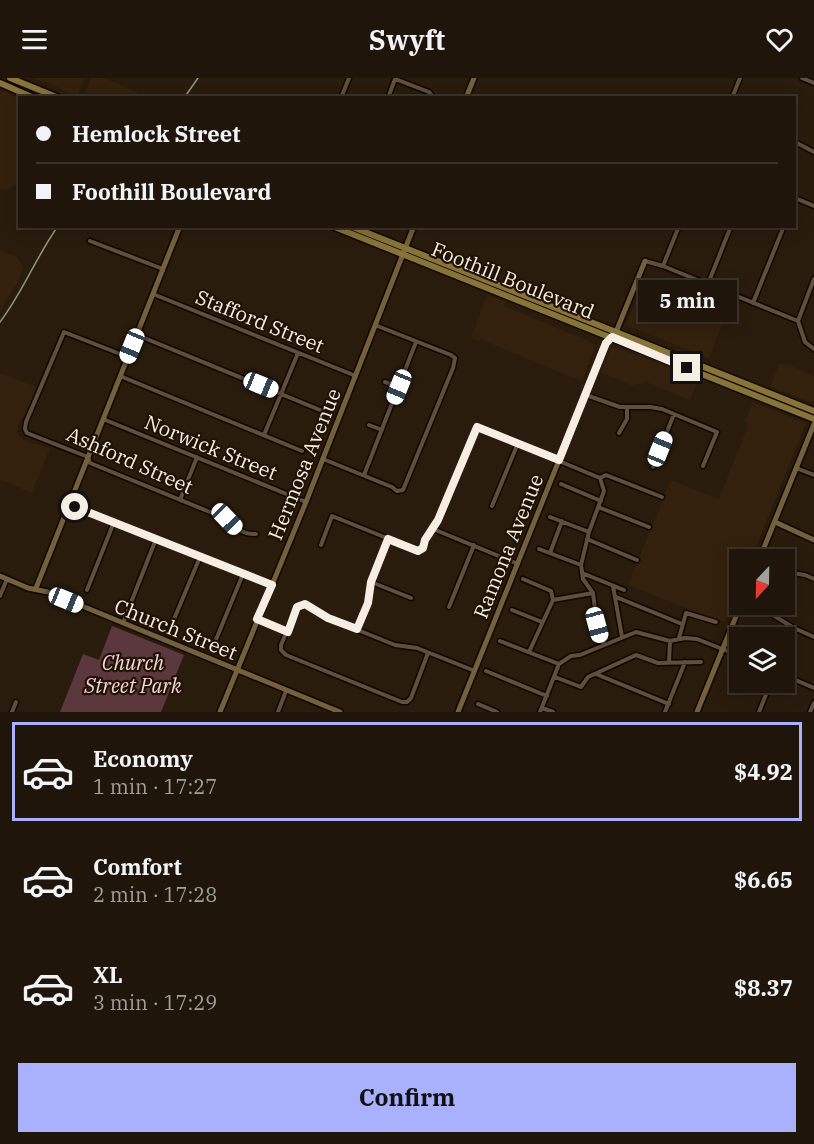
<!DOCTYPE html>
<html lang="en">
<head>
<meta charset="utf-8">
<style>
	:root { --surface:#1f150a; --page:#2c2218; --text:#f1f3f6; --muted:#a19f9c; --line:#3c342b; --accent:#a9b0fc }
	body { margin:0; font-family:"IBM Plex Serif",serif; background:var(--page); color:var(--text); height:100vh; display:flex; flex-direction:column; font-size:22px; white-space:nowrap }
	* { box-sizing:border-box; margin:0 }
	p { font-size:20px; color:var(--muted) }
	.icon { flex:none; width:33px; height:33px; fill:none; stroke:currentColor; stroke-width:2; stroke-linecap:round; stroke-linejoin:round }
	.map { position:relative; height:634px; overflow:hidden }
	.drawer { display:flex; flex-direction:column; background:var(--surface); flex:1 }
	.drawer>* { flex:none }
	.banner { position:absolute; left:18px; top:18px; width:778px; height:132px; border-radius:0px; box-shadow:0 3px 15px #0003,0 0 0 2px var(--line); display:grid; align-content:center; height:132px; padding:0 18px; background:var(--surface) }
	.needle { width:39px; rotate:202deg }
	.buttons { position:absolute; left:729px; top:471px; display:grid; gap:12px }
	.buttons a { display:grid; place-items:center; width:66px; height:66px; border-radius:0px; background:var(--surface); box-shadow:0 3px 15px #0003,0 0 0 2px var(--line); font-size:30px }
	.end { position:absolute; width:27px; height:27px; margin:-14px; border:8px solid #f6ede3; background:#111; box-shadow:0 0 0 3px #111 }
	.from { border-radius:50% }
	.bubble { position:absolute; height:42px; border-radius:0px; background:var(--surface); box-shadow:0 3px 15px #0003,0 0 0 2px var(--line); font-size:20px; font-weight:800; line-height:42px; text-align:center }
	.car { position:absolute; width:18px; height:36px; margin:-18px -9px; border-radius:8px; box-shadow:0 0 4px 2px #0007; background:linear-gradient(#fff 24%,#345 0 40%,#fff 0 76%,#345 0 86%,#fff 0) }
	.banner b { display:flex; align-items:center; gap:21px; height:57px; font-size:22px }
	.banner b+b { border-top:2px solid var(--line) }
	.banner i { width:15px; height:15px; background:var(--text) }
	ul { padding:10px 0 0; list-style:none }
	li { display:flex; align-items:center; gap:18px; height:99px; margin:0 12px 9px; padding:0 6px; border:3px solid transparent; border-radius:0px }
	li div { flex:1 }
	li b { display:block; font-size:22px }
	li em { font-style:normal; font-weight:800 }
	li.on { border-color:var(--accent) }
	li>.icon { width:54px; height:54px; stroke-width:1.5 }
	.primary-button { display:flex; gap:12px; margin-top:auto; padding:12px 18px }
	.primary-button a { flex:1; height:69px; border-radius:0px; background:var(--accent); color:#111; font-size:24px; font-weight:800; line-height:69px; text-align:center }
	header { display:flex; justify-content:space-between; align-items:center; height:78px; padding:0 18px; background:var(--surface); font-size:27px; font-weight:800 }
	.map>svg:first-child { display:block }
	.built { fill:#33210d }
	.green { fill:#5b383e }
	.lines { fill:none; stroke-linecap:round; stroke-linejoin:round }
	.stream { stroke:#8e9677; stroke-width:1.5 }
	.street-casing { stroke:#120600; stroke-width:7 }
	.secondary-casing { stroke:#120600; stroke-width:8 }
	.primary-casing { stroke:#120600; stroke-width:9 }
	.street { stroke:#5f4f3f; stroke-width:4 }
	.secondary { stroke:#73613d; stroke-width:5 }
	.primary { stroke:#87743b; stroke-width:6 }
	.route { stroke:#f6ede3; stroke-width:8 }
	.labels { text-anchor:middle; dominant-baseline:central; stroke-width:4.5; stroke-linejoin:round; paint-order:stroke }
	.street-label { font-size:20px; fill:#f6ede3; stroke:#201305 }
	.park-label { font-size:20px; font-style:italic; fill:#f5d5d9; stroke:#201305 }
</style>
</head>
<body>
<header><svg class="icon" aria-label="menu" viewBox="0 0 24 24"><path d="M4 6h16M4 12h16M4 18h16"/></svg>Swyft<svg class="icon" aria-label="heart" viewBox="0 0 24 24"><path d="M12 20l-8-8c-3-5 5-10 8-4 3-6 11-1 8 4z"/></svg></header>
<div class="map">
<svg width="814" height="634" viewBox="0 0 814 634">
	<rect width="100%" height="100%" fill="#291c0d"/>
	<path class="built" d="M 31,0 L 84,0 L 77,19 L 49,5 Z
		M 91,0 L 104,0 L 137,14 L 138,19 L 83,19 Z
		M 5,13 L 19,20 L 20,105 L 9,111 L 2,112 L 0,112 L 0,16 Z
		M 0,172 L 17,179 L 23,189 L 19,202 L 0,233 Z
		M 642,212 L 721,243 L 722,245 L 709,280 L 626,247 L 639,213 Z
		M 487,217 L 505,223 L 504,228 L 591,264 L 595,268 L 583,301 L 578,302 L 487,264 L 471,260 Z
		M 615,269 L 699,300 L 690,322 L 646,304 L 632,308 L 601,295 L 611,271 Z
		M 779,286 L 790,287 L 814,298 L 814,323 L 810,324 L 770,308 Z
		M 0,295 L 37,309 L 28,331 L 18,347 L 17,354 L 19,358 L 26,363 L 50,370 L 32,415 L 0,402 Z
		M 753,324 L 806,345 L 751,481 L 740,482 L 739,510 L 725,545 L 628,507 L 671,402 L 719,421 L 747,350 L 745,342 Z"/>
	<path class="green" d="M 112,548 L 184,577 L 161,634 L 60,634 L 83,576 L 99,582 Z"/>
	<g class="lines">
		<path class="stream" d="M 184,20 L 198,0
			M 0,244 C 23,214 36,179 58,148"/>
		<g class="street-casing">
			<path id="street" d="M 802,0 L 814,5
				M 395,1 L 429,14 L 434,20
				M 341,20 L 349,0
				M 388,20 L 395,1
				M 732,20 L 740,0
				M 795,64 L 814,74
				M 795,120 L 814,128
				M 90,163 L 163,191
				M 645,183 L 663,188 L 798,243 L 805,264 L 814,271
				M 663,188 L 679,148
				M 708,206 L 731,148
				M 153,216 L 356,298
				M 753,225 L 784,148
				M 798,243 L 814,201
				M 137,257 L 320,332
				M 128,279 L 64,254 L 26,344 L 25,351 L 27,355 L 88,379 L 90,385 L 227,441 C 236,450 243,457 256,456
				M 120,298 L 302,373
				M 385,304 L 399,309
				M 586,317 L 620,329 L 650,329 L 662,331 L 717,354 L 703,388
				M 103,341 L 306,424
				M 369,347 L 382,352
				M 619,355 L 627,341 L 627,330
				M 264,357 L 298,275
				M 323,381 L 392,409 L 397,413 L 403,412 L 453,290 L 455,280 L 451,277 L 375,247
				M 653,389 L 674,336
				M 796,390 L 814,397
				M 364,397 L 416,264
				M 600,400 L 604,413 L 589,454 L 581,487 L 583,501 L 593,515 L 597,547 L 604,567
				M 600,400 L 606,397 L 662,419
				M 561,406 L 601,423
				M 180,422 L 197,379
				M 70,427 L 272,507
				M 492,428 L 518,365
				M 598,429 L 649,449
				M 550,439 L 589,454
				M 433,451 L 518,486
				M 587,461 L 637,482
				M 321,467 L 332,438 L 419,473 L 423,469 L 425,463 L 439,442 L 477,349 L 600,400
				M 539,471 L 581,487
				M 550,475 L 562,443
				M 582,495 L 624,512
				M 792,495 L 805,497 L 814,501
				M 523,501 L 551,513 L 553,522
				M 371,504 L 411,520
				M 613,508 L 622,559
				M 87,512 L 114,444
				M 0,518 L 7,501
				M 616,519 L 682,546
				M 758,528 L 794,550 L 814,559
				M 449,529 L 474,467
				M 512,532 L 542,544
				M 258,542 L 288,554
				M 123,545 L 156,461
				M 172,546 L 200,479
				M 357,551 L 368,525 L 371,504 L 388,461
				M 679,560 L 686,535 L 716,544
				M 500,563 L 559,586
				M 215,564 L 243,496
				M 529,574 L 553,522 L 593,515
				M 428,575 L 411,620 L 407,624 L 402,624 L 286,577 L 281,572 L 281,567 L 297,529 L 305,526 L 328,540 L 395,567 L 417,570 L 475,593
				M 669,584 L 670,563
				M 559,586 L 571,578 L 580,577 L 636,554 L 670,563 L 685,560 L 697,561 L 740,578
				M 486,593 L 547,618
				M 596,596 L 669,626
				M 784,597 L 814,610
				M 555,599 L 581,609 L 588,599 L 636,577 L 658,585 L 701,584
				M 478,626 L 497,634
				M 542,630 L 553,634
				M 12,634 L 16,624
				M 278,634 L 286,613
				M 540,634 L 559,586
				M 665,634 L 685,584
				M 759,634 L 771,604
				M 810,634 L 814,625"/>
		</g>
		<g class="secondary-casing">
			<path id="secondary" d="M 466,20 L 474,0
				M 775,444 L 814,462
				M 759,482 L 814,346
				M 0,498 L 28,510 L 48,514 L 340,634
				M 36,510 L 180,148
				M 220,634 L 306,424 L 414,148
				M 458,634 L 606,265 L 616,254 L 645,183
				M 697,634 L 741,526"/>
		</g>
		<g class="primary-casing">
			<path id="primary" d="M 10,0 L 59,20
				M 0,5 L 34,20
				M 332,148 L 814,341
				M 350,148 L 814,333"/>
		</g>
		<use href="#street" class="street"/>
		<use href="#secondary" class="secondary"/>
		<use href="#primary" class="primary"/>
	</g>
	<g class="lines">
		<path class="route" d="M 75,429 L 272,507 L 257,541 L 288,554 L 297,529 L 305,526 L 328,540 L 357,551 L 368,525 L 371,504 L 388,461 L 418,473 L 423,470 L 425,462 L 438,442 L 477,349 L 559,382 L 606,265 L 612,259 L 687,290"/>
	</g>
	<g class="labels">
		<g class="street-label">
			<text transform="translate(513 202) rotate(22)">Foothill Boulevard</text>
			<text transform="translate(260 243) rotate(22)">Stafford Street</text>
			<text transform="translate(211 369) rotate(22)">Norwick Street</text>
			<text transform="translate(130 382) rotate(24)">Ashford Street</text>
			<text transform="translate(304 386) rotate(-68)">Hermosa Avenue</text>
			<text transform="translate(508 468) rotate(-68)">Ramona Avenue</text>
			<text transform="translate(176 551) rotate(22)">Church Street</text>
		</g>
		<g class="park-label">
			<text x="133" y="584">Church<tspan x="133" dy="23">Street Park</tspan></text>
		</g>
	</g>
</svg>
<div class="buttons">
<a><svg class="needle" viewBox="-14 -14 28 28"><path d="M0-13l5 13h-10z" fill="#e53935"/><path d="M0 13l5-13h-10z" fill="#a19f9c"/></svg></a>
<a><svg class="icon" aria-label="layers" viewBox="0 0 24 24"><path d="M12 4l9 5-9 5-9-5zM3 14l9 5 9-5"/></svg></a>
</div>
<i class="end from" style="left:75px;top:429px"></i>
<i class="end" style="left:687px;top:290px"></i>
<div class="bubble" style="left:638px;top:202px;width:99px">5 min</div>
<i class="car" style="left:132px;top:268px;rotate:202deg"></i>
<i class="car" style="left:261px;top:307px;rotate:112deg"></i>
<i class="car" style="left:399px;top:309px;rotate:202deg"></i>
<i class="car" style="left:660px;top:371px;rotate:22deg"></i>
<i class="car" style="left:227px;top:441px;rotate:136deg"></i>
<i class="car" style="left:66px;top:522px;rotate:112deg"></i>
<i class="car" style="left:597px;top:547px;rotate:165deg"></i>
<div class="banner">
<b><i class="from"></i>Hemlock Street</b>
<b><i></i>Foothill Boulevard</b>
</div>
</div>
<section class="drawer">
<ul>
<li class="on"><svg class="icon" aria-label="car" viewBox="0 0 24 24"><path d="M5 17H2v-5l4-1 3-4h7l3 4 3 1v5h-3M9 17h6M6 11h13"/><circle cx="7" cy="17" r="2"/><circle cx="17" cy="17" r="2"/></svg><div><b>Economy</b><p>1 min · 17:27</p></div><em>$4.92</em></li>
<li><svg class="icon" aria-label="car" viewBox="0 0 24 24"><path d="M5 17H2v-5l4-1 3-4h7l3 4 3 1v5h-3M9 17h6M6 11h13"/><circle cx="7" cy="17" r="2"/><circle cx="17" cy="17" r="2"/></svg><div><b>Comfort</b><p>2 min · 17:28</p></div><em>$6.65</em></li>
<li><svg class="icon" aria-label="car" viewBox="0 0 24 24"><path d="M5 17H2v-5l4-1 3-4h7l3 4 3 1v5h-3M9 17h6M6 11h13"/><circle cx="7" cy="17" r="2"/><circle cx="17" cy="17" r="2"/></svg><div><b>XL</b><p>3 min · 17:29</p></div><em>$8.37</em></li>
</ul>
<div class="primary-button"><a>Confirm</a></div>
</section>
</body>
</html>
